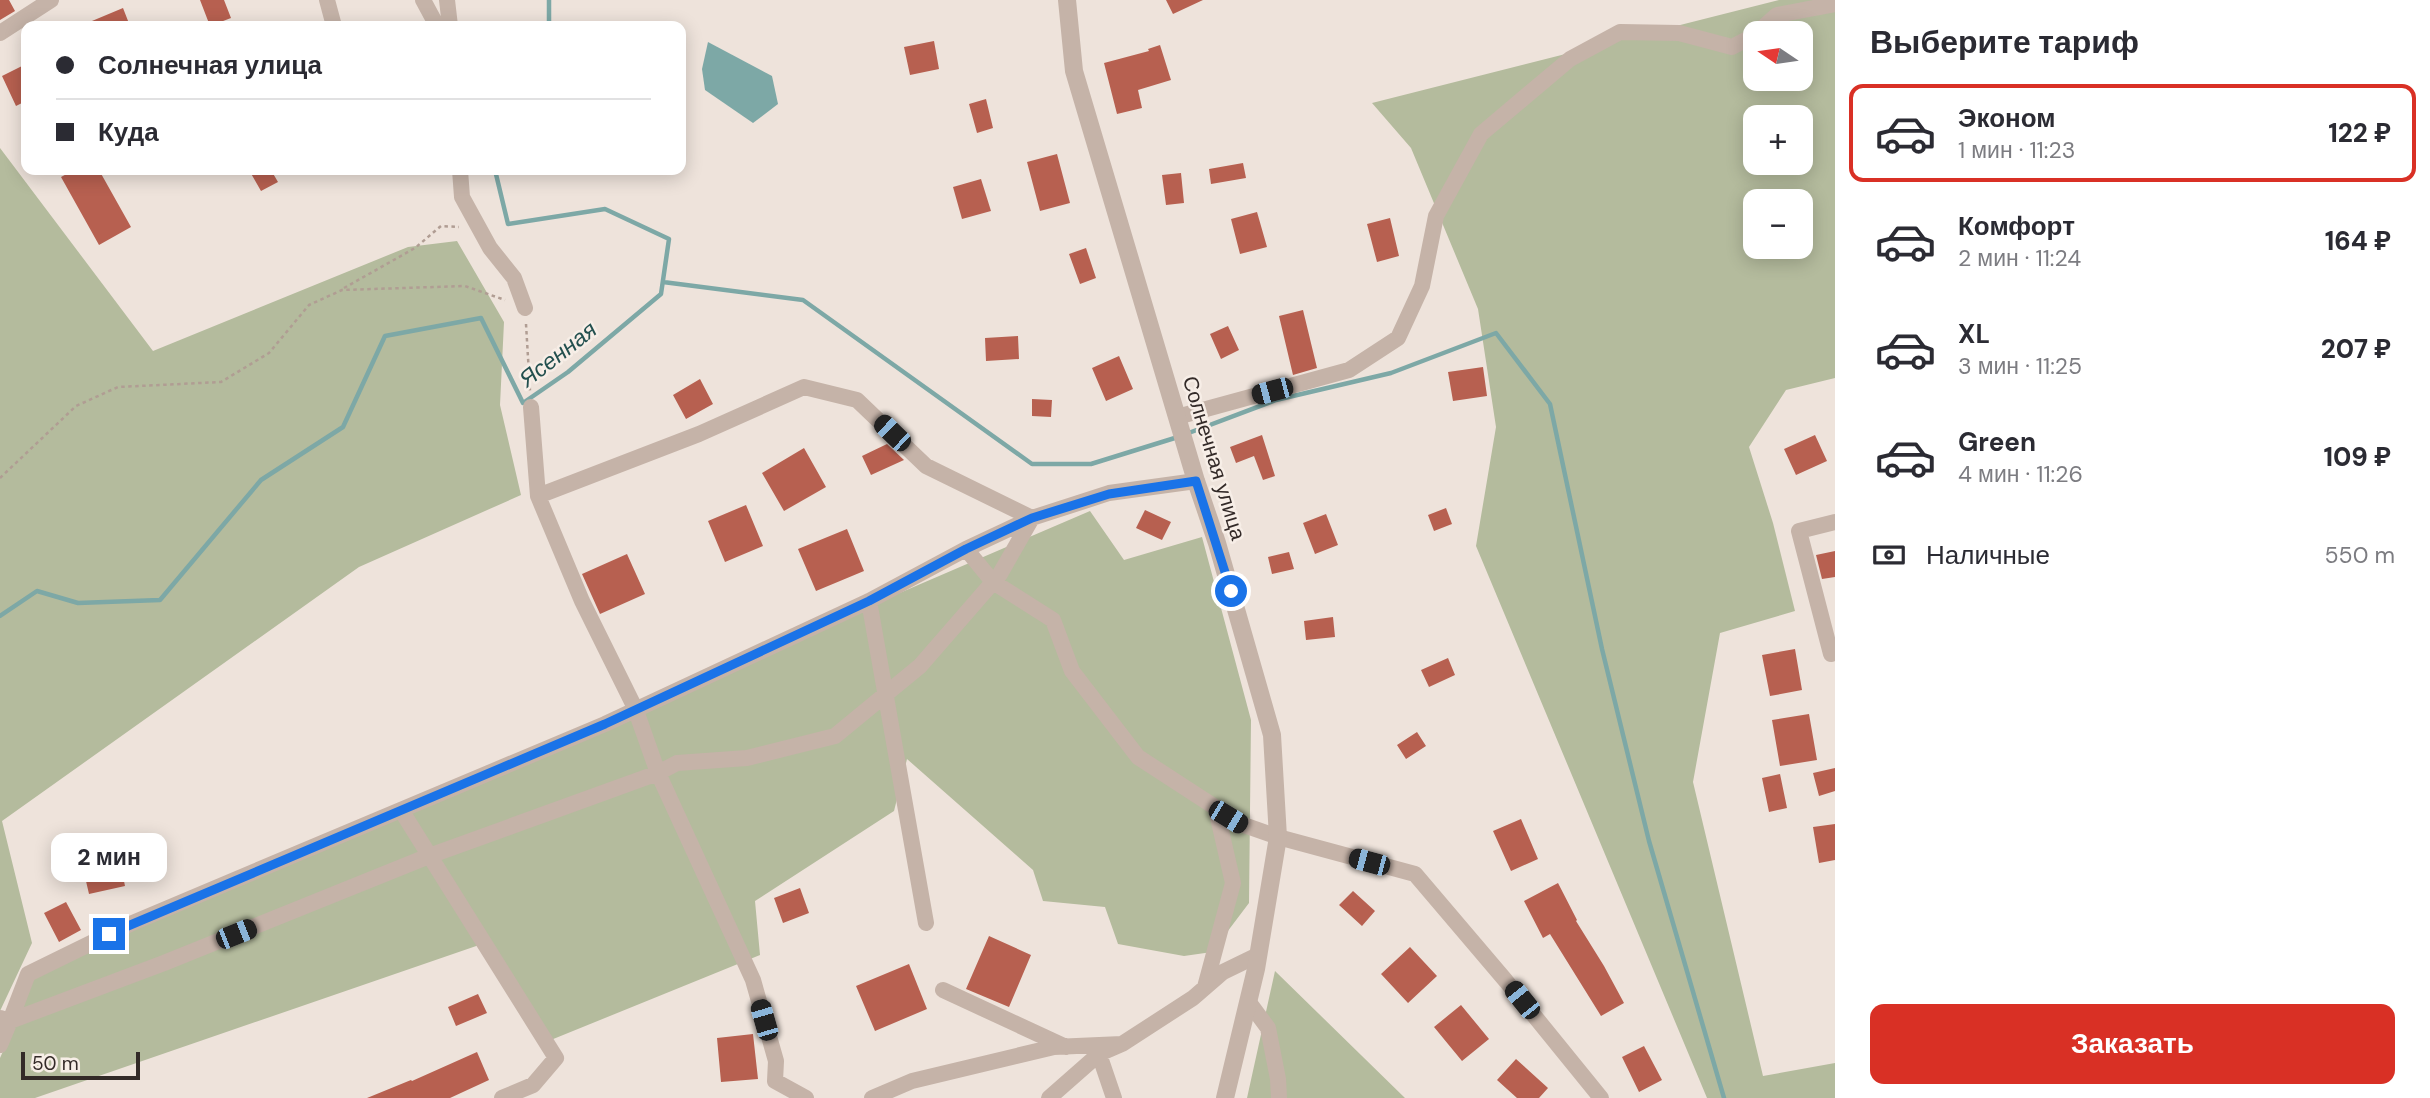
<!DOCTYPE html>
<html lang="ru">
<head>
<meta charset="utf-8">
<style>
	:root { --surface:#fff; --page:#f7f7f7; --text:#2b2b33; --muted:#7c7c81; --line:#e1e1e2; --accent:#d93025 }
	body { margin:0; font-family:"DM Sans",sans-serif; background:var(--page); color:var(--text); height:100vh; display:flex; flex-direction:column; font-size:26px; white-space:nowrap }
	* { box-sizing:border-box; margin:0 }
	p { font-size:23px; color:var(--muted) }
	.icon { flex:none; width:38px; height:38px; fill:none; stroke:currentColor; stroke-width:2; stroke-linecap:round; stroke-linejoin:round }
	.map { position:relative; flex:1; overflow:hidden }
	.side { display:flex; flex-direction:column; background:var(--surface); width:595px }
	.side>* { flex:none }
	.banner { position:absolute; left:21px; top:21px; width:665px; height:154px; border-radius:14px; box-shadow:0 4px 18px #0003; display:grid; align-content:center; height:154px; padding:0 35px; background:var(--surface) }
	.needle { width:46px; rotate:283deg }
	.buttons { position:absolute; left:1743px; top:21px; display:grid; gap:14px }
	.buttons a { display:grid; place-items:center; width:70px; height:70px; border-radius:14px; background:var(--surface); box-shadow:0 4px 18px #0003; font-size:35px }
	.scale { position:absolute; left:21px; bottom:18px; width:119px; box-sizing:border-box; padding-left:7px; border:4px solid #332a28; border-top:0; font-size:19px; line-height:24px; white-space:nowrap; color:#332a28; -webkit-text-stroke:5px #f7eee7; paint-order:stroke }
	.end { position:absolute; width:32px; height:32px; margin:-16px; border:9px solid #1a73e8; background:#fff; box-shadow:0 0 0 4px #fff }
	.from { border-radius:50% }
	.bubble { position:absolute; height:49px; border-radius:14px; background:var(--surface); box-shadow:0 4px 18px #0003; font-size:23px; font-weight:800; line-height:49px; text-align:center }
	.car { position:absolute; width:21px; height:42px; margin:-21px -10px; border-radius:9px; box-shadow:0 0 5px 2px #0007; background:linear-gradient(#222 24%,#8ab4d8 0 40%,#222 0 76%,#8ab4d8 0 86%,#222 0) }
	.banner b { display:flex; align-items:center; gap:24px; height:66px; font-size:26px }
	.banner b+b { border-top:2px solid var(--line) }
	.banner i { width:18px; height:18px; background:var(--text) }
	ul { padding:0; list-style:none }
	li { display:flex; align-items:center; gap:21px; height:98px; margin:0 14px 10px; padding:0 21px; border:4px solid transparent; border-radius:14px }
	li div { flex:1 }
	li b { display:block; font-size:26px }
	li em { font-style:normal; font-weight:800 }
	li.on { border-color:var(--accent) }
	li>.icon { width:63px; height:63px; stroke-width:1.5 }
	h2 { padding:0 35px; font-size:32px; line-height:84px }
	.pay { display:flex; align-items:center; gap:18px; height:77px; padding:0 35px; font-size:26px }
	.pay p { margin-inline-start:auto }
	.cta { display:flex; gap:14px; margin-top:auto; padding:14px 35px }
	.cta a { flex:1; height:80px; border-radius:14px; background:var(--accent); color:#fff; font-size:28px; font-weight:800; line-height:80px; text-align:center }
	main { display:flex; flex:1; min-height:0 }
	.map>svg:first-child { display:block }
	.green { fill:#b4bb9d; fill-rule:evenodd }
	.water { fill:#7da8a6 }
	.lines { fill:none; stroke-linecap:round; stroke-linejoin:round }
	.stream { stroke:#7da8a6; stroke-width:4.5 }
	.building { fill:#b76050 }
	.path { stroke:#b09d93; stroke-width:2.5; stroke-dasharray:3.5 3.5; stroke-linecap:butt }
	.minor { stroke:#c5b3a8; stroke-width:16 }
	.tertiary { stroke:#c5b3a8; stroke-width:18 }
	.route { stroke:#1a73e8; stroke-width:9 }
	.labels { text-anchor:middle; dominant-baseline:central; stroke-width:5; stroke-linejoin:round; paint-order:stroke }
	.street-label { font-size:21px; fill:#332a28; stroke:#f7eee7 }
	.water-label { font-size:23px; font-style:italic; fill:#224f4e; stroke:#f7eee7 }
</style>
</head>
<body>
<main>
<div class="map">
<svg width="1835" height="1098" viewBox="0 0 1835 1098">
	<rect width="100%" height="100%" fill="#eee3db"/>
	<path class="green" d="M 1779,0 L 1835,0 L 1835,378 L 1786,390 L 1749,447 L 1773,523 L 1795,611 L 1720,633 L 1693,782 L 1763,1076 L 1835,1063 L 1835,1098 L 1707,1098 L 1476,546 L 1496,427 L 1478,309 L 1411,148 L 1372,103 ZM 1755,33 L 1801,33 L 1801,79 L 1755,79 ZM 1755,117 L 1801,117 L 1801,163 L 1755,163 ZM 1755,201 L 1801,201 L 1801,247 L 1755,247 Z
		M 0,148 L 153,351 L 408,247 L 457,241 L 504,322 L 500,405 L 521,495 L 359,567 L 2,821 L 32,943 L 0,1011 Z
		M 1090,511 L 1124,560 L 1202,537 L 1251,720 L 1249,903 L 1212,952 L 1184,956 L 1118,944 L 1105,907 L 1043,901 L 1033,870 L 907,759 L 894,811 L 755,901 L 760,955 L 541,1044 L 482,944 L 35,1098 L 0,1098 L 0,1058 L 17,1020 L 31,967 Z
		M 1275,971 L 1405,1098 L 1247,1098 Z"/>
	<path class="water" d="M 708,42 L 772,76 L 778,104 L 753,123 L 705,90 L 702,69 Z"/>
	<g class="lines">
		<path class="stream" d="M 549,0 L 549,26
			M 663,282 L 803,300 L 1032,464 L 1091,464 L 1178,437
			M 1186,434 L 1276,400 L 1391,373 L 1496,333 L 1550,404 L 1602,649 L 1649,841 L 1724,1098
			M 0,616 L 37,591 L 78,603 L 160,600 L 261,480 L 343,427 L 385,336 L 481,318 L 523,403 L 568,372 L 661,294 L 669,239 L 605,209 L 508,224 L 495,170"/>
	</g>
	<path class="building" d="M 0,0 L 9,0 L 15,11 L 0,20 Z
		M 200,0 L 224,0 L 231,18 L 210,26 Z
		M 1166,0 L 1203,0 L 1173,14 Z
		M 123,8 L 130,26 L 80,26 Z
		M 934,41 L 939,69 L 910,75 L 904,47 Z
		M 1160,45 L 1171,80 L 1138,90 L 1142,108 L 1117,114 L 1104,63 L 1149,51 L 1148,49 Z
		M 26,64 L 26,101 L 16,106 L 2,76 Z
		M 986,99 L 993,128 L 977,133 L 969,104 Z
		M 1057,154 L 1070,203 L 1040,211 L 1027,162 Z
		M 1243,163 L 1246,178 L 1211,184 L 1209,169 Z
		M 74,170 L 99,170 L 131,227 L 99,245 L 61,177 Z
		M 249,170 L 271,170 L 278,182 L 261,191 Z
		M 1181,173 L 1184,203 L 1166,205 L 1162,175 Z
		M 981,179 L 991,211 L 962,219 L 953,187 Z
		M 1257,212 L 1267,247 L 1240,254 L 1231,219 Z
		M 1390,218 L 1399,256 L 1377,262 L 1367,224 Z
		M 1086,248 L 1096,278 L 1080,284 L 1069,254 Z
		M 1303,310 L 1317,368 L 1293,375 L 1279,316 Z
		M 1228,326 L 1239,350 L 1221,359 L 1210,334 Z
		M 1018,336 L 1019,359 L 986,361 L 985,338 Z
		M 1119,356 L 1133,389 L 1106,401 L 1092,368 Z
		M 1483,367 L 1487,396 L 1453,401 L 1448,372 Z
		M 700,379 L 713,404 L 686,419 L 673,395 Z
		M 1032,399 L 1052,400 L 1051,417 L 1032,416 Z
		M 1262,435 L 1275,476 L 1263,480 L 1254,456 L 1236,463 L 1230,447 Z
		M 1815,435 L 1827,461 L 1796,475 L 1784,449 Z
		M 887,444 L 904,460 L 871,475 L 862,456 Z
		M 804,448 L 826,487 L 784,511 L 762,473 Z
		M 746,505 L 763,546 L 725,562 L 708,521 Z
		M 1446,508 L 1452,524 L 1434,531 L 1428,515 Z
		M 1145,510 L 1171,522 L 1162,540 L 1136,528 Z
		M 1326,514 L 1338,545 L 1315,554 L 1303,523 Z
		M 847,529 L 864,571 L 816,591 L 798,549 Z
		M 1835,551 L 1835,577 L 1822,579 L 1816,555 Z
		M 1289,552 L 1294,569 L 1272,574 L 1268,557 Z
		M 627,554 L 645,594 L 600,614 L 582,574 Z
		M 1333,617 L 1335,637 L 1306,640 L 1304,621 Z
		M 1795,649 L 1802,690 L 1770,696 L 1762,655 Z
		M 1448,658 L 1455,675 L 1429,687 L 1421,670 Z
		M 1809,714 L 1817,760 L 1780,766 L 1772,720 Z
		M 1417,732 L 1426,746 L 1406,759 L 1397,745 Z
		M 1835,768 L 1835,791 L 1819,796 L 1813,773 Z
		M 1780,774 L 1787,808 L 1769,812 L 1762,778 Z
		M 1521,819 L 1538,859 L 1511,871 L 1493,831 Z
		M 1835,824 L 1835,860 L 1819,863 L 1813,827 Z
		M 119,857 L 125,886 L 89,894 L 82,864 Z
		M 1558,883 L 1577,920 L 1576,921 L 1604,966 L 1624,1003 L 1601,1016 L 1550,934 L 1543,938 L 1524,901 Z
		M 800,888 L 809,913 L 783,923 L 774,898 Z
		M 1353,891 L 1375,911 L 1362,926 L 1339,905 Z
		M 66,902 L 81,930 L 59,942 L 44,913 Z
		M 989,936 L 1031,955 L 1009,1007 L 966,989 Z
		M 1410,947 L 1437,976 L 1408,1003 L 1381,974 Z
		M 909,964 L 927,1009 L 875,1031 L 856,986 Z
		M 478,994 L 487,1013 L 456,1026 L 448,1007 Z
		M 1461,1005 L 1489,1039 L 1462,1061 L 1434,1027 Z
		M 753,1034 L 758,1079 L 721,1082 L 717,1038 Z
		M 1644,1046 L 1662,1080 L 1639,1092 L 1622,1057 Z
		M 477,1052 L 489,1080 L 450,1098 L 367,1098 L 411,1080 L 412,1081 Z
		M 1516,1059 L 1548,1088 L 1539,1098 L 1517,1098 L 1497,1080 Z"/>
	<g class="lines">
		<path class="path" d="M 344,288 L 415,248 L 441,226 L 459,227
			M 526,324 L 530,391
			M 0,478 L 76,406 L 118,387 L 221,382 L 269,353 L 309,305 L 342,290 L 465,286 L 505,300"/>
		<path class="minor" d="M 327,0 L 334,26
			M 423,0 L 437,26
			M 447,0 L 450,26
			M 0,33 L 51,0
			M 1757,33 L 1777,15 L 1835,4
			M 460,170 L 462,197 L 490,248 L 514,278 L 525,308
			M 531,407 L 538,496 L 582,601 L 635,708 L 658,773 L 753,980 L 776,1061 L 775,1081 L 806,1098
			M 1177,417 L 1349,370 L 1398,338 L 1422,286 L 1436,216 L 1481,134 L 1570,59 L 1620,32 L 1679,33 L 1732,47 L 1755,35
			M 966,549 L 993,582 L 1053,620 L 1072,671 L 1138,757 L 1241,824 L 1278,837 L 1415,874 L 1506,981 L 1601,1098
			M 869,601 L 926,923
			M 1831,654 L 1799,531 L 1835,522
			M 401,810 L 556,1058 L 533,1085 L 502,1098
			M 1205,987 L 1233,883 L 1216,809
			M 943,990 L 1066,1047
			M 1248,1001 L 1268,1028 L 1278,1079 L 1279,1098
			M 0,1018 L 10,1021 L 28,974 L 130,924 L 605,724 L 869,601 L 966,549 L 1032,518 L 926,466 L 857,400 L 804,387 L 699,434 L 538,496
			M 0,1045 L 10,1021 L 164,963 L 429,856 L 658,773 L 677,763 L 747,758 L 835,736 L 920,666 L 1000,574 L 1032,518 L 1109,493 L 1196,481
			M 1099,1054 L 1114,1098
			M 872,1098 L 912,1081 L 1054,1047 L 1122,1044
			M 1049,1098 L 1099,1054 L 1122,1044 L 1193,998 L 1223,972 L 1258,955"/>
		<path class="tertiary" d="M 1067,0 L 1074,71 L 1196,481 L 1217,543 L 1272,735 L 1278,837 L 1256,969 L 1225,1098"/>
	</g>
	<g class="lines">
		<path class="route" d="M 109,934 L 605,724 L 869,601 L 966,549 L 1032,518 L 1109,494 L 1196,481 L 1231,591"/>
	</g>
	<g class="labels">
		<g class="street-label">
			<text transform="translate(1214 458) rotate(73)">Солнечная улица</text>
		</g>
		<g class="water-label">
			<text transform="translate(558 354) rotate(-38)">Ясенная</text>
		</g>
	</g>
</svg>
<div class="buttons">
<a><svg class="needle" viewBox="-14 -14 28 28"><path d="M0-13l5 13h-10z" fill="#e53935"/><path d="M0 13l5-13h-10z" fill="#7c7c81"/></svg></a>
<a>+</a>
<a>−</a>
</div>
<div class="scale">50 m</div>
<i class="end from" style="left:1231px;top:591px"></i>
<i class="end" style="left:109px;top:934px"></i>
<div class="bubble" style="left:51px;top:833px;width:116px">2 мин</div>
<i class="car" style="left:1272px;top:391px;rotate:255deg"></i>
<i class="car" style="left:892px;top:433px;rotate:314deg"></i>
<i class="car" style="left:1228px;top:817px;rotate:121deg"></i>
<i class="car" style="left:1369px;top:862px;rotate:285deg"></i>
<i class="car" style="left:236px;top:934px;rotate:68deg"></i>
<i class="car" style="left:1522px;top:1000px;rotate:321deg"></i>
<i class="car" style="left:764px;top:1020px;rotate:344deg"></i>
<div class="banner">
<b><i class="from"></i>Солнечная улица</b>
<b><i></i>Куда</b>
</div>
</div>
<section class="side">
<h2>Выберите тариф</h2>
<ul>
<li class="on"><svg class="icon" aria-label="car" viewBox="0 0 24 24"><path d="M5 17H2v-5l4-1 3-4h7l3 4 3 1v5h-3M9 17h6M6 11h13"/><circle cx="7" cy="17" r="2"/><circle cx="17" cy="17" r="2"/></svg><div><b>Эконом</b><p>1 мин · 11:23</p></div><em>122 ₽</em></li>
<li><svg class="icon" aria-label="car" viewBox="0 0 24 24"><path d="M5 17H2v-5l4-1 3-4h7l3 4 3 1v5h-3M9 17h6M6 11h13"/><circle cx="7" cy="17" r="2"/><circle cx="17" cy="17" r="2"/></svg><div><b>Комфорт</b><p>2 мин · 11:24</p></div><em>164 ₽</em></li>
<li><svg class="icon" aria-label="car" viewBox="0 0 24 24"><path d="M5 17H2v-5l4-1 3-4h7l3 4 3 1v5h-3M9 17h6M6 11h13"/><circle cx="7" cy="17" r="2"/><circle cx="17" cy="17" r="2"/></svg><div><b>XL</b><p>3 мин · 11:25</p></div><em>207 ₽</em></li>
<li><svg class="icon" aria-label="car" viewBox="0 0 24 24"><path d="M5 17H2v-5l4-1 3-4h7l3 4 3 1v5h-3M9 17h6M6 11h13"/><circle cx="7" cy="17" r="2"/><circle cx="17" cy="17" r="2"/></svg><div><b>Green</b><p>4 мин · 11:26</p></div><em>109 ₽</em></li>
</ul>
<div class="pay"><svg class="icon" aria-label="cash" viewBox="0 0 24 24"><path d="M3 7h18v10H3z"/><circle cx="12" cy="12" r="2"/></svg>Наличные<p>550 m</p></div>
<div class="cta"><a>Заказать</a></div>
</section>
</main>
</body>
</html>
